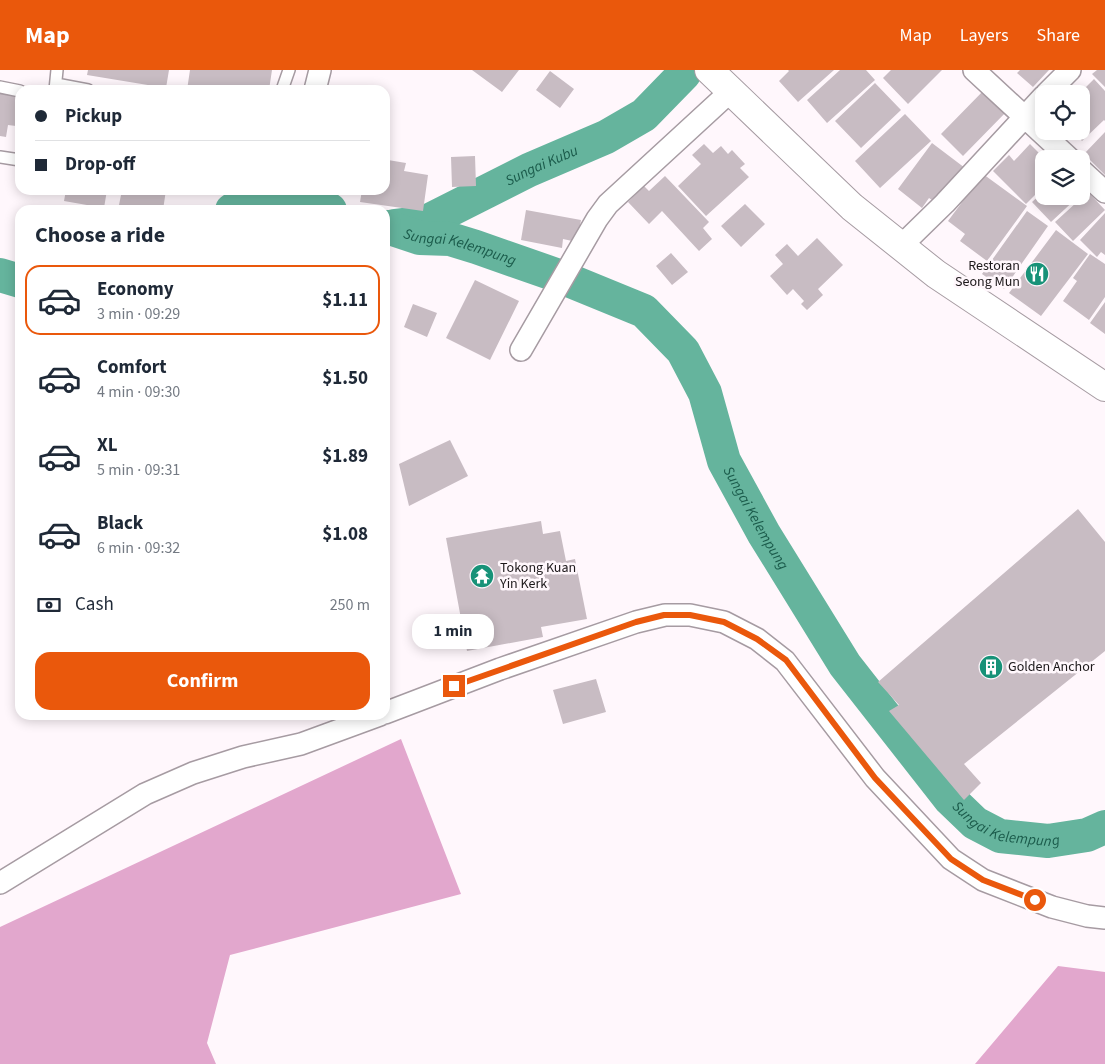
<!DOCTYPE html>
<html lang="en">
<head>
<meta charset="utf-8">
<style>
	:root { --surface:#fff; --page:#f6f6f7; --text:#1f2937; --muted:#747a83; --line:#e0e1e3; --accent:#ea580c }
	body { margin:0; font-family:"Source Sans 3",sans-serif; background:var(--page); color:var(--text); height:100vh; display:flex; flex-direction:column; font-size:19px; white-space:nowrap }
	* { box-sizing:border-box; margin:0 }
	p { font-size:16px; color:var(--muted) }
	.icon { flex:none; width:28px; height:28px; fill:none; stroke:currentColor; stroke-width:2; stroke-linecap:round; stroke-linejoin:round }
	.map { position:relative; flex:1; overflow:hidden }
	.details { position:absolute; left:15px; top:135px; width:375px; height:515px; display:flex; flex-direction:column; background:var(--surface); border-radius:15px; box-shadow:0 2px 12px #0003 }
	.details>* { flex:none }
	.banner { position:absolute; left:15px; top:15px; width:375px; height:110px; border-radius:15px; box-shadow:0 2px 12px #0003; display:grid; align-content:center; height:110px; padding:0 20px; background:var(--surface) }
	.fabs { position:absolute; left:1035px; top:15px; display:grid; gap:10px }
	.fabs a { display:grid; place-items:center; width:55px; height:55px; border-radius:10px; background:var(--surface); box-shadow:0 2px 12px #0003; font-size:25px }
	.end { position:absolute; width:22px; height:22px; margin:-11px; border:6px solid #ea580c; background:#fff; box-shadow:0 0 0 2px #fff }
	.from { border-radius:50% }
	.bubble { position:absolute; height:35px; border-radius:15px; background:var(--surface); box-shadow:0 2px 12px #0003; font-size:16px; font-weight:700; line-height:35px; text-align:center }
	.banner b { display:flex; align-items:center; gap:18px; height:48px; font-size:19px }
	.banner b+b { border-top:1px solid var(--line) }
	.banner i { width:12px; height:12px; background:var(--text) }
	ul { padding:0; list-style:none }
	li { display:flex; align-items:center; gap:15px; height:70px; margin:0 10px 8px; padding:0 10px; border:2px solid transparent; border-radius:15px }
	li div { flex:1 }
	li b { display:block; font-size:19px }
	li em { font-style:normal; font-weight:700 }
	li.selected { border-color:var(--accent) }
	li>.icon { width:45px; height:45px; stroke-width:1.5 }
	h2 { padding:0 20px; font-size:22px; line-height:60px }
	.pay { display:flex; align-items:center; gap:12px; height:55px; padding:0 20px; font-size:19px }
	.pay p { margin-inline-start:auto }
	.cta { display:flex; gap:10px; margin-top:auto; padding:10px 20px }
	.cta a { flex:1; height:58px; border-radius:15px; background:var(--accent); color:#fff; font-size:20px; font-weight:700; line-height:58px; text-align:center }
	header { display:flex; align-items:center; gap:30px; box-sizing:border-box; height:70px; padding:0 25px; background:var(--accent); color:#fff }
	header strong { font-size:24px }
	nav { display:flex; gap:28px; margin-inline-start:auto; font-size:18px }
	.map>svg:first-child { display:block }
	.forest { fill:#e2a7cd }
	.lines { fill:none; stroke-linecap:round; stroke-linejoin:round }
	.river { stroke:#65b49d; stroke-width:34 }
	.building { fill:#c8bcc3 }
	.service-casing { stroke:#a69ba2; stroke-width:14 }
	.minor-casing { stroke:#a69ba2; stroke-width:24 }
	.secondary-casing { stroke:#a69ba2; stroke-width:30 }
	.service { stroke:#fff; stroke-width:11 }
	.minor { stroke:#fff; stroke-width:21 }
	.secondary { stroke:#fff; stroke-width:28 }
	.route { stroke:#ea580c; stroke-width:6 }
	.labels { text-anchor:middle; dominant-baseline:central; stroke-width:5; stroke-linejoin:round; paint-order:stroke }
	.poi-label { font-size:14px; fill:#1c181a; stroke:#fff7fc; text-anchor:start }
	.water-label { font-size:15px; font-style:italic; fill:#1b5b4b; stroke:#fff7fc }
</style>
</head>
<body>
<header>
<strong>Map</strong>
<nav><a>Map</a><a>Layers</a><a>Share</a></nav>
</header>
<div class="map">
<svg width="1105" height="994" viewBox="0 0 1105 994">
	<rect width="100%" height="100%" fill="#fff7fc"/>
	<path class="forest" d="M 401,669 L 461,824 L 230,885 L 207,973 L 216,994 L 0,994 L 0,857 Z
		M 1058,896 L 1105,902 L 1105,994 L 975,994 Z"/>
	<g class="lines">
		<g class="river">
			<path d="M 232,140 C 269,119 292,128 330,140"/>
			<path id="s1" d="M 394,156 L 426,152 L 529,100 L 606,67 L 644,45 L 684,4"/>
			<path id="s2" d="M 387,157 L 420,168 L 450,169 L 476,177 L 556,205 L 644,241 L 683,281 L 705,323 L 724,391 L 764,464 L 845,595 L 950,729 L 975,753 L 1000,766 L 1048,771 L 1087,765 L 1105,757"/>
			<path d="M 0,205 L 20,211"/>
		</g>
	</g>
	<path class="building" d="M 88,0 L 169,0 L 166,18 L 87,5 Z
		M 190,0 L 272,0 L 269,20 L 187,20 Z
		M 472,0 L 519,0 L 502,22 Z
		M 788,0 L 834,0 L 798,32 L 779,11 L 789,1 Z
		M 840,0 L 866,0 L 875,10 L 827,53 L 807,30 Z
		M 891,0 L 942,0 L 908,34 L 883,8 Z
		M 1020,0 L 1049,0 L 1033,17 L 1017,3 Z
		M 1097,0 L 1105,0 L 1105,17 L 1092,4 Z
		M 550,1 L 574,19 L 560,38 L 536,20 Z
		M 1094,9 L 1105,21 L 1105,51 L 1104,50 L 1082,71 L 1073,61 L 1081,61 L 1081,24 L 1079,24 Z
		M 875,13 L 901,40 L 861,78 L 835,51 Z
		M 987,17 L 1009,39 L 963,86 L 941,64 Z
		M 0,21 L 20,24 L 16,56 L 8,55 L 6,67 L 0,66 Z
		M 905,44 L 931,71 L 880,118 L 855,91 Z
		M 1105,62 L 1105,105 L 1084,84 Z
		M 932,73 L 965,98 L 938,134 L 929,128 L 922,138 L 898,119 Z
		M 704,74 L 713,83 L 721,76 L 728,84 L 732,80 L 745,94 L 740,98 L 749,107 L 706,146 L 678,116 L 701,94 L 692,85 Z
		M 1030,74 L 1045,89 L 1044,116 L 1026,134 L 993,101 L 1009,85 L 1014,91 Z
		M 475,86 L 476,116 L 452,117 L 451,87 Z
		M 388,90 L 406,93 L 404,101 L 428,105 L 423,141 L 360,132 L 362,120 L 385,120 L 385,99 Z
		M 983,104 L 1027,136 L 987,191 L 960,171 L 965,164 L 948,151 Z
		M 665,106 L 709,152 L 703,158 L 712,169 L 699,181 L 662,141 L 649,154 L 628,132 L 644,116 L 649,121 Z
		M 66,120 L 107,120 L 104,138 L 64,131 Z
		M 122,120 L 166,120 L 163,140 L 118,140 Z
		M 1044,121 L 1044,126 L 1079,126 L 1051,152 L 1032,132 Z
		M 1088,122 L 1105,140 L 1073,171 L 1055,152 Z
		M 745,134 L 765,154 L 741,177 L 721,156 Z
		M 526,140 L 581,150 L 577,172 L 563,169 L 562,178 L 521,170 Z
		M 1027,141 L 1048,156 L 1004,219 L 982,204 Z
		M 1105,143 L 1105,185 L 1101,182 L 1097,187 L 1080,170 Z
		M 1056,160 L 1088,184 L 1041,246 L 1009,223 Z
		M 817,168 L 843,195 L 818,219 L 823,225 L 807,240 L 801,234 L 804,231 L 793,219 L 787,225 L 770,206 L 783,194 L 775,185 L 787,174 L 798,186 Z
		M 671,183 L 688,202 L 672,215 L 656,196 Z
		M 1090,184 L 1105,194 L 1105,227 L 1089,250 L 1063,231 L 1077,211 L 1073,208 Z
		M 475,210 L 519,231 L 490,290 L 446,268 Z
		M 1105,232 L 1105,264 L 1090,253 Z
		M 413,234 L 437,243 L 427,267 L 404,257 Z
		M 450,370 L 468,406 L 409,436 L 399,394 Z
		M 1078,439 L 1105,472 L 1105,581 L 964,694 L 981,713 L 964,730 L 889,641 L 899,635 L 878,612 Z
		M 541,451 L 543,464 L 560,461 L 566,491 L 575,489 L 587,549 L 541,557 L 543,567 L 467,581 L 446,468 Z
		M 596,609 L 606,642 L 563,654 L 553,620 Z"/>
	<g class="lines">
		<g class="service-casing">
			<path id="service" d="M 56,14 L 88,20
				M 0,17 L 20,21
				M 55,20 L 57,0
				M 282,20 L 289,0
				M 0,87 L 20,90"/>
		</g>
		<g class="minor-casing">
			<path id="minor" d="M 974,0 L 1070,89
				M 315,20 L 320,0
				M 1046,24 L 1070,0
				M 1081,100 L 1105,122
				M 902,175 L 945,133 L 1044,26
				M 521,280 L 597,149 L 608,134 L 732,20
				M 385,643 L 500,599 L 636,552 L 665,545 L 690,545 L 724,552 L 757,569 L 785,591 L 875,708 L 951,789 L 983,810 L 1052,837 L 1087,846 L 1105,848
				M 0,813 L 145,724 L 193,703 L 243,687 L 301,674 L 380,645"/>
		</g>
		<g class="secondary-casing">
			<path id="secondary" d="M 709,0 L 852,137 L 936,204 L 1105,317"/>
		</g>
		<use href="#service" class="service"/>
		<use href="#minor" class="minor"/>
		<use href="#secondary" class="secondary"/>
	</g>
	<g class="lines">
		<path class="route" d="M 454,616 L 636,552 L 664,545 L 690,545 L 724,552 L 757,569 L 786,590 L 875,708 L 951,789 L 983,810 L 1035,830"/>
	</g>
	<defs>
		<g id="restaurant-disc" transform="scale(1.25)"><circle r="9.5" fill="#179278" stroke="#fff7fc"/><path d="M-5-6h1v4h1v-4h1v4h1v-4h1v5L-1.5 .5V6h-2V.5L-5-1ZM5-6V6H3V1.5H1.5Q1.5-4 5-6Z" fill="#fff"/></g>
		<g id="temple-disc" transform="scale(1.25)"><circle r="9.5" fill="#179278" stroke="#fff7fc"/><path d="M0-6L5-2H3V0L6.5 2.5H4V6H1.5V3h-3V6H-4V2.5H-6.5L-3 0V-2H-5Z" fill="#fff"/></g>
		<g id="building-disc" transform="scale(1.25)"><circle r="9.5" fill="#179278" stroke="#fff7fc"/><path d="M-4-6H4V6H1V3H-1V6H-4ZM-2.5-4.3h1.7v1.8h-1.7ZM.8-4.3h1.7v1.8H.8ZM-2.5-1h1.7V.8h-1.7ZM.8-1h1.7V.8H.8Z" fill="#fff"/></g>
	</defs>
	<g fill-rule="evenodd">
		<use href="#restaurant-disc" x="1037" y="204"/>
		<use href="#temple-disc" x="482" y="506"/>
		<use href="#building-disc" x="991" y="597"/>
	</g>
	<g class="labels">
		<g class="poi-label">
			<text x="1020" y="196" text-anchor="end">Restoran<tspan x="1020" dy="16">Seong Mun</tspan></text>
			<text x="500" y="498">Tokong Kuan<tspan x="500" dy="16">Yin Kerk</tspan></text>
			<text x="1008" y="597">Golden Anchor</text>
		</g>
		<g class="water-label">
			<text stroke="none"><textPath href="#s1" startOffset="161">Sungai Kubu</textPath></text>
			<text stroke="none"><textPath href="#s2" startOffset="76">Sungai Kelempung</textPath></text>
			<text stroke="none"><textPath href="#s2" startOffset="511">Sungai Kelempung</textPath></text>
			<text stroke="none"><textPath href="#s2" startOffset="918">Sungai Kelempung</textPath></text>
		</g>
	</g>
</svg>
<div class="fabs">
<a><svg class="icon" aria-label="locate" viewBox="0 0 24 24"><circle cx="12" cy="12" r="6"/><path d="M12 2v4M12 18v4M2 12h4M18 12h4"/></svg></a>
<a><svg class="icon" aria-label="layers" viewBox="0 0 24 24"><path d="M12 4l9 5-9 5-9-5zM3 14l9 5 9-5"/></svg></a>
</div>
<i class="end from" style="left:1035px;top:830px"></i>
<i class="end" style="left:454px;top:616px"></i>
<div class="bubble" style="left:412px;top:544px;width:82px">1 min</div>
<div class="banner">
<b><i class="from"></i>Pickup</b>
<b><i></i>Drop-off</b>
</div>
<section class="details">
<h2>Choose a ride</h2>
<ul>
<li class="selected"><svg class="icon" aria-label="car" viewBox="0 0 24 24"><path d="M5 17H2v-5l4-1 3-4h7l3 4 3 1v5h-3M9 17h6M6 11h13"/><circle cx="7" cy="17" r="2"/><circle cx="17" cy="17" r="2"/></svg><div><b>Economy</b><p>3 min · 09:29</p></div><em>$1.11</em></li>
<li><svg class="icon" aria-label="car" viewBox="0 0 24 24"><path d="M5 17H2v-5l4-1 3-4h7l3 4 3 1v5h-3M9 17h6M6 11h13"/><circle cx="7" cy="17" r="2"/><circle cx="17" cy="17" r="2"/></svg><div><b>Comfort</b><p>4 min · 09:30</p></div><em>$1.50</em></li>
<li><svg class="icon" aria-label="car" viewBox="0 0 24 24"><path d="M5 17H2v-5l4-1 3-4h7l3 4 3 1v5h-3M9 17h6M6 11h13"/><circle cx="7" cy="17" r="2"/><circle cx="17" cy="17" r="2"/></svg><div><b>XL</b><p>5 min · 09:31</p></div><em>$1.89</em></li>
<li><svg class="icon" aria-label="car" viewBox="0 0 24 24"><path d="M5 17H2v-5l4-1 3-4h7l3 4 3 1v5h-3M9 17h6M6 11h13"/><circle cx="7" cy="17" r="2"/><circle cx="17" cy="17" r="2"/></svg><div><b>Black</b><p>6 min · 09:32</p></div><em>$1.08</em></li>
</ul>
<div class="pay"><svg class="icon" aria-label="cash" viewBox="0 0 24 24"><path d="M3 7h18v10H3z"/><circle cx="12" cy="12" r="2"/></svg>Cash<p>250 m</p></div>
<div class="cta"><a>Confirm</a></div>
</section>
</div>
</body>
</html>
